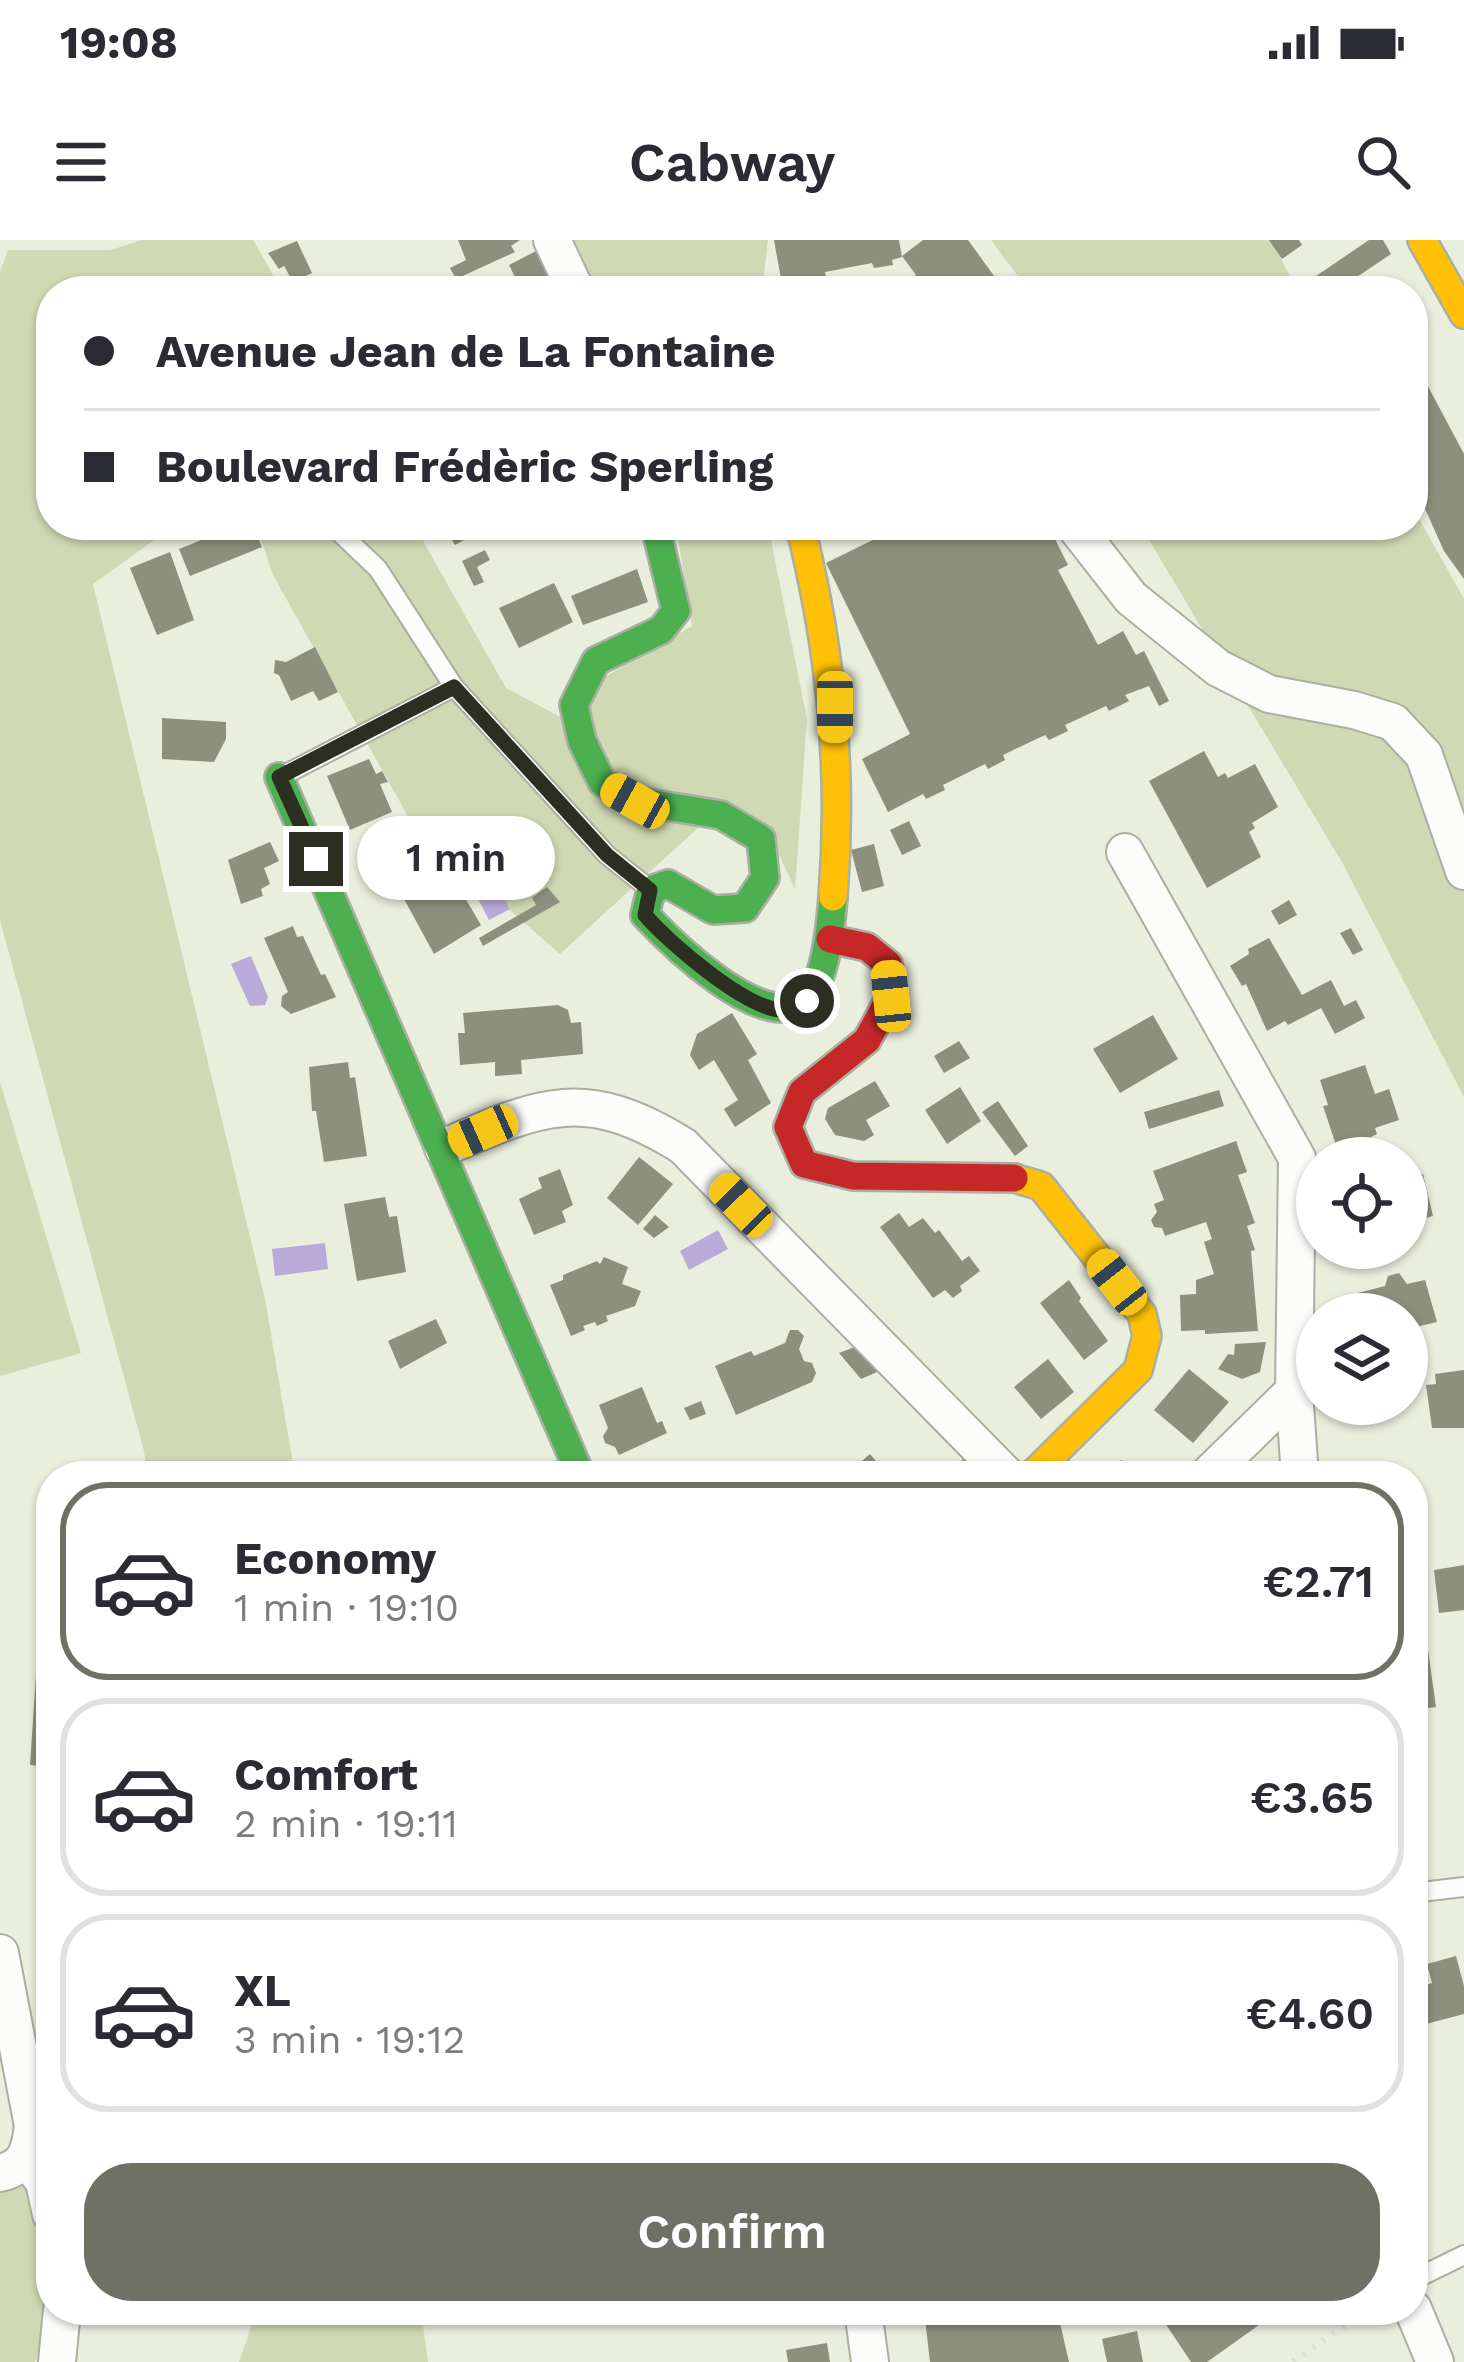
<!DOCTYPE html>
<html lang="en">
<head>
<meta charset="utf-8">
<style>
	:root { --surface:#fff; --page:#f7f7f7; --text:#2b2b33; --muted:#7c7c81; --line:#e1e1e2; --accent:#6e7163 }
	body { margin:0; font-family:"Work Sans",sans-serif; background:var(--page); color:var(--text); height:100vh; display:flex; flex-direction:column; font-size:45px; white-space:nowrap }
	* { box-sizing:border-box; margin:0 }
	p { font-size:39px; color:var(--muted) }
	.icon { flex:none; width:66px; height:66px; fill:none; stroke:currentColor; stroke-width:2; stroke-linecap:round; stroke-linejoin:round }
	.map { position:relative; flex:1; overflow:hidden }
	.panel { position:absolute; left:36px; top:1221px; width:1392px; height:864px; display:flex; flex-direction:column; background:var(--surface); border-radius:48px; box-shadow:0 3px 9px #0004 }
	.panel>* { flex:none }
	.top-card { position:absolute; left:36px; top:36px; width:1392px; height:264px; border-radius:48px; box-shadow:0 3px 9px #0004; display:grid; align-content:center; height:264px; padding:0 48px; background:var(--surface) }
	.tools { position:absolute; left:1296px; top:897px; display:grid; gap:24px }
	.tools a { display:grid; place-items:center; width:132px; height:132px; border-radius:50%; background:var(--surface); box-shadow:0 3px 9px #0004; font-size:60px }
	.end { position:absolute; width:54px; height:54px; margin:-27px; border:15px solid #2b2e21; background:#fff; box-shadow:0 0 0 6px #fff }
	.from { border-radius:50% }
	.bubble { position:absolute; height:84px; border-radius:42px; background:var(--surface); box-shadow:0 3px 9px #0004; font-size:39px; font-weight:600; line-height:84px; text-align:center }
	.car { position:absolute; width:36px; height:72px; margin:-36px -18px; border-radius:15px; box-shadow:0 0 9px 3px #0007; background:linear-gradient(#f5c518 24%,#345 0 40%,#f5c518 0 76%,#345 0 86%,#f5c518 0) }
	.top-card b { display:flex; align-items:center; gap:42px; height:114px; font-size:45px }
	.top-card b+b { border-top:3px solid var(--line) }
	.top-card i { width:30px; height:30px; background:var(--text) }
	ul { padding:21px 0 0; list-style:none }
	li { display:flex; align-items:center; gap:36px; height:198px; margin:0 24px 18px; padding:0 24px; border:6px solid var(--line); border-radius:48px }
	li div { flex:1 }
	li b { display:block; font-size:45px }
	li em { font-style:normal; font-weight:600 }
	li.selected { border-color:var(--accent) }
	li>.icon { width:108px; height:108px; stroke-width:1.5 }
	.action { display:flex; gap:24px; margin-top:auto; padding:24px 48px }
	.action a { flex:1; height:138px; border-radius:48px; background:var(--accent); color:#fff; font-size:48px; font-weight:600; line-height:138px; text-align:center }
	.status { display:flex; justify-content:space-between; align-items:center; height:84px; padding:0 60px; background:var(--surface); direction:ltr }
	.status svg { height:33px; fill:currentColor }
	header { display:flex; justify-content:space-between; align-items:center; height:156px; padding:0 48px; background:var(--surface); font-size:54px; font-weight:600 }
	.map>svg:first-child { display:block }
	.green { fill:#cfd9b3 }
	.water { fill:#b9abd9 }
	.building { fill:#8c907d }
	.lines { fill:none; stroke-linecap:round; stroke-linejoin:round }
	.lane-casing { stroke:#abafa2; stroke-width:22 }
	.street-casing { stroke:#abafa2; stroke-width:40 }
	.fast-casing { stroke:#abafa2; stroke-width:32 }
	.slow-casing { stroke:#abafa2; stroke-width:32 }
	.jam-casing { stroke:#abafa2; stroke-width:32 }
	.path { stroke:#dcded8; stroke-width:6; stroke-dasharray:3 9; stroke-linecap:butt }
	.lane { stroke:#fcfcfa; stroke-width:18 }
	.street { stroke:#fcfcfa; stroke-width:36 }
	.fast { stroke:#4caf50; stroke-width:27 }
	.slow { stroke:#ffc107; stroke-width:27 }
	.jam { stroke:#c62828; stroke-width:27 }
	.route { stroke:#2b2e21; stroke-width:15 }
</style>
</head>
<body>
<div class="status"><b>19:08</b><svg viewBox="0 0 49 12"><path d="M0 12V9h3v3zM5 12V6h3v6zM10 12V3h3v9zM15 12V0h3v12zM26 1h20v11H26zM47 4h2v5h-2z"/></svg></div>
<header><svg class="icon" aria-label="menu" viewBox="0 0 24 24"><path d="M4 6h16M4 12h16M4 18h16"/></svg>Cabway<svg class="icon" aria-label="search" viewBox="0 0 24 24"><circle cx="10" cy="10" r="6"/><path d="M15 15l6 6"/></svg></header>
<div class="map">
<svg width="1464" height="2122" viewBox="0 0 1464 2122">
	<rect width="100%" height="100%" fill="#eaeedd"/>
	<path class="green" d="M 142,0 L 253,0 L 282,51 L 51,51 L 51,285 L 157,285 L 160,296 L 93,344 L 265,1059 L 295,1236 L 147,1236 L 144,1211 L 0,680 L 0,32 L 8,10 L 111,10 Z
		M 571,0 L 768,0 L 762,51 L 594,51 Z
		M 991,0 L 1271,0 L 1298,51 L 1029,51 Z
		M 1413,268 L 1464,359 L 1464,857 L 1343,624 L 1140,285 L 1413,285 Z
		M 256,285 L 414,285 L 506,448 L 581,488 L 591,445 L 692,386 L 676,285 L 768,285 L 807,479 L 795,649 L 772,600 L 723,565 L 560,714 L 414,587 L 273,335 Z
		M 0,842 L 81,1113 L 0,1136 Z
		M 39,1946 L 51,2038 L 51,2070 L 56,2072 L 35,2122 L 0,2122 L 0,1947 Z
		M 257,2070 L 421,2070 L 428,2122 L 239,2122 Z"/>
	<path class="water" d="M 484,620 L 510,669 L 489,680 L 463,630 Z
		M 251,716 L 268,757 L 265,765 L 250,766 L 231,724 Z
		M 718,990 L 728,1009 L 689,1030 L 680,1011 Z
		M 325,1003 L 328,1029 L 275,1036 L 272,1009 Z"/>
	<path class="building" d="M 458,0 L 520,0 L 511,6 L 515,12 L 456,39 L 450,28 L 466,20 Z
		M 774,0 L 899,0 L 902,17 L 892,20 L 893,25 L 874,28 L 872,23 L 825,32 L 826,37 L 781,39 Z
		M 923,0 L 968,0 L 1005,51 L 920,51 L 911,38 L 916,35 L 902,16 Z
		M 1269,0 L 1299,0 L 1302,5 L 1282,19 Z
		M 1369,0 L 1383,0 L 1391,14 L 1336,51 L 1294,51 Z
		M 297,1 L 312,33 L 293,42 L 284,26 L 279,29 L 268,13 Z
		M 542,8 L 556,36 L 522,51 L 509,25 Z
		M 1413,118 L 1464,214 L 1464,339 L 1444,311 L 1422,262 L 1418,263 L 1413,254 Z
		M 199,285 L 253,285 L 262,307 L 190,336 L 179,309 L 204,299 Z
		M 443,285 L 460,285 L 468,298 L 455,305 Z
		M 903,285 L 1048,285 L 1068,325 L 1058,330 L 1098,405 L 1123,391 L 1136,415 L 1144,411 L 1169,461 L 1159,466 L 1149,446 L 1125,455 L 1129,461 L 1109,471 L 1106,466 L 1065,485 L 1068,491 L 1049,500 L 1045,495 L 1003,515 L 1005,520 L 988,529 L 985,524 L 943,545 L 945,550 L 926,559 L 923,554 L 888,572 L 862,519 L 910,494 L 826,323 Z
		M 485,310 L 490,320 L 477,327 L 484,342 L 474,346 L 462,321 Z
		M 170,312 L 194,380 L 157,395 L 130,328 Z
		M 637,329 L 648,362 L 583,385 L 571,356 Z
		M 554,343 L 573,382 L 519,408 L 499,368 Z
		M 315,407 L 338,452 L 319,461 L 313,451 L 291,461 L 279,435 L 274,433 L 275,420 L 286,422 Z
		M 162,478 L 226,482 L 226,499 L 214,522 L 162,519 Z
		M 1204,511 L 1218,537 L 1225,533 L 1228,538 L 1255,524 L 1278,567 L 1252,583 L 1255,588 L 1249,592 L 1261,617 L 1207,648 L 1149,541 Z
		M 369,519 L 376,534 L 382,531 L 388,542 L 380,544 L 392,572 L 350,590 L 327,536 Z
		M 909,581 L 921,606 L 902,615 L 890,590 Z
		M 477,583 L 493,608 L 480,617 L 473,604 L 457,614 L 448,596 Z
		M 270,602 L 279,621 L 264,628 L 270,644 L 261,649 L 263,656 L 241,664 L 228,620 Z
		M 874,604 L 884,646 L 862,652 L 851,610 Z
		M 444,622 L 481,685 L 434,714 L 398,648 Z
		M 547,647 L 560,662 L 483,706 L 479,698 L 536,665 L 532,658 Z
		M 1289,660 L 1297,675 L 1279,685 L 1271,671 Z
		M 293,686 L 297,697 L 303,696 L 321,735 L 325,734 L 336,757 L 291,774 L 281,766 L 282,756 L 288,752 L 264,698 Z
		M 1351,688 L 1363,710 L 1353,715 L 1340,693 Z
		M 1269,698 L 1302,755 L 1331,740 L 1344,766 L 1356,760 L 1365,778 L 1335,794 L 1321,768 L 1288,785 L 1285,781 L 1267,791 L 1246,744 L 1242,746 L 1230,726 L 1249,714 L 1248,709 Z
		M 558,765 L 568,770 L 571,783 L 581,782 L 583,814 L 521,820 L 522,834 L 495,836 L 495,822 L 460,825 L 458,793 L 465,793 L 463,773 Z
		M 732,773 L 757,814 L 748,820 L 771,863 L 735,887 L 724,869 L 738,860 L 714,820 L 699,830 L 690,815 L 697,794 Z
		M 1153,775 L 1178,819 L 1120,853 L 1093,809 Z
		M 959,801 L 970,818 L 944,833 L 934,816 Z
		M 348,822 L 350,838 L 355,837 L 367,916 L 324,922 L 316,871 L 312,871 L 309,827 Z
		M 1365,825 L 1375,854 L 1389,849 L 1399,880 L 1375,888 L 1377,894 L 1371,897 L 1375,908 L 1350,917 L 1347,908 L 1338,911 L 1323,866 L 1328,865 L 1320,840 Z
		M 875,841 L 890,866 L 866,880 L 874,895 L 864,901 L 835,895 L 825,879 L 828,868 Z
		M 960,847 L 981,881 L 947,904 L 925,870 Z
		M 1219,850 L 1224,866 L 1149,889 L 1144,872 Z
		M 998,861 L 1028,906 L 1015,916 L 982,872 Z
		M 1236,901 L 1247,932 L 1238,935 L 1255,983 L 1247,986 L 1255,1010 L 1251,1011 L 1258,1091 L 1205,1094 L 1205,1090 L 1181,1091 L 1180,1055 L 1196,1054 L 1196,1040 L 1214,1034 L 1204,1002 L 1212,999 L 1206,982 L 1165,996 L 1162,988 L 1154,987 L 1151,980 L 1157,972 L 1154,964 L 1164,960 L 1153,931 Z
		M 639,917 L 673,944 L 638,985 L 607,958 Z
		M 560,929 L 573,965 L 562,971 L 566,982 L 534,995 L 519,959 L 542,948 L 538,938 Z
		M 1423,934 L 1433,976 L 1407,983 L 1407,938 Z
		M 385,957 L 389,977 L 397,976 L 406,1032 L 357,1041 L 344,964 Z
		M 899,973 L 909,987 L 923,978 L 935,993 L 939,990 L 962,1021 L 969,1016 L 980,1031 L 960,1046 L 962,1051 L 953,1058 L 945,1050 L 933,1058 L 880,987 Z
		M 655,975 L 669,987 L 654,998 L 643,989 Z
		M 604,1017 L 628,1027 L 622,1044 L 641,1051 L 635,1066 L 606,1076 L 608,1081 L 597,1086 L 595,1082 L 583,1086 L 585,1090 L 571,1096 L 550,1045 L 563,1040 L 563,1035 L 597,1021 L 600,1024 Z
		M 1399,1033 L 1407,1044 L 1425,1040 L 1437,1082 L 1407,1089 L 1407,1074 L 1365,1074 L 1358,1053 L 1385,1046 L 1388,1036 Z
		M 1069,1040 L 1081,1058 L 1079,1061 L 1108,1101 L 1084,1120 L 1040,1063 Z
		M 436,1079 L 447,1103 L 400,1129 L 388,1101 Z
		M 790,1090 L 798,1090 L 804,1096 L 799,1109 L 804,1121 L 812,1123 L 816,1133 L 812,1142 L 736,1175 L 715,1126 L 751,1111 L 754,1116 L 785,1103 Z
		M 1266,1102 L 1260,1132 L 1242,1139 L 1218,1129 L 1228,1114 L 1234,1115 L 1235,1104 Z
		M 860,1105 L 884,1129 L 861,1139 L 839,1113 Z
		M 1048,1119 L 1074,1152 L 1041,1179 L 1014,1147 Z
		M 1189,1129 L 1229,1162 L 1193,1203 L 1154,1170 Z
		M 1464,1130 L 1464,1188 L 1432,1188 L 1426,1145 L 1436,1144 L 1435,1134 Z
		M 642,1147 L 657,1183 L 662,1181 L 667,1193 L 619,1215 L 615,1207 L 605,1203 L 603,1196 L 608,1188 L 599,1165 Z
		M 701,1161 L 706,1174 L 690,1180 L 684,1168 Z
		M 870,1214 L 889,1236 L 821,1234 L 835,1221 L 844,1230 L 851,1223 L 855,1227 Z
		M 968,1215 L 985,1236 L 950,1236 L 947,1233 Z
		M 1122,1220 L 1130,1236 L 1088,1236 Z
		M 1413,1239 L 1426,1275 L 1413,1279 Z
		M 1464,1325 L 1464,1370 L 1439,1373 L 1434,1330 Z
		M 43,1330 L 51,1331 L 51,1527 L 30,1525 Z
		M 1428,1410 L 1436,1467 L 1413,1470 L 1413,1412 Z
		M 1456,1716 L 1464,1746 L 1464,1774 L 1422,1785 L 1413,1749 L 1432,1743 L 1427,1724 Z
		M 924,2070 L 1057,2070 L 1069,2122 L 930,2122 Z
		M 1170,2070 L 1280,2070 L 1207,2122 L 1191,2122 L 1165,2083 L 1174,2076 Z
		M 1137,2091 L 1143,2122 L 1107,2122 L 1102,2099 Z
		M 827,2103 L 830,2122 L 788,2122 L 786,2110 Z"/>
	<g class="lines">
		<g class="lane-casing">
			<path id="lane" d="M 332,285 L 378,329 L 454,447 L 607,615 L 647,647
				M 284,535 L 454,447
				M 1413,1653 L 1464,1647
				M 1413,2040 L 1464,2015"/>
		</g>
		<g class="street-casing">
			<path id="street" d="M 552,0 L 576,51
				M 1074,285 L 1131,358 L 1218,428 L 1269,454 L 1354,470 L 1393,482 L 1424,515 L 1464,631
				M 1125,612 L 1297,918 L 1294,1151 L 1300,1236
				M 443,908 C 541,865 585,845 683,906 L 1007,1236
				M 1207,1236 L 1294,1151
				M 0,1713 L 33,1886 C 30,1911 26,1927 0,1933
				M 26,1918 L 44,1942 L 51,1974
				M 1413,2069 L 1435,2122
				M 863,2070 L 870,2122
				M 57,2122 L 62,2070"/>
		</g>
		<g class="fast-casing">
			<path id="fast" d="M 655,285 L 676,371 L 661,390 L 596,421 L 574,465 L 582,501 L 602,542 L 635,561 L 721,575 L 761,599 L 765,638 L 745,668 L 713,670 L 668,644 L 651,650 L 645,675 C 672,704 759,789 802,763 C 826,747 831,683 833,657
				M 279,537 L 581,1236"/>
		</g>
		<g class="slow-casing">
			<path id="slow" d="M 1422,0 L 1464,74
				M 800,285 C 831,409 843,529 833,657
				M 1014,938 L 1041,946 L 1142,1074 L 1147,1096 L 1138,1130 L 1031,1236"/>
		</g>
		<g class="jam-casing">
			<path id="jam" d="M 830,699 L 867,707 L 888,724 L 891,756 L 867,800 L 802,852 L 788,887 L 804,924 L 853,936 L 1014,938"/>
		</g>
		<path class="path" d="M 867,51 L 869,38
			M 1293,2122 L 1367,2070"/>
		<use href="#lane" class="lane"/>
		<use href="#street" class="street"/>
		<use href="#fast" class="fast"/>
		<use href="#slow" class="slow"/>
		<use href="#jam" class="jam"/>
	</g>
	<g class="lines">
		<path class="route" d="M 316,619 L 279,537 L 454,447 L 607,615 L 650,650 L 645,675 C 669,703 744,767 780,770 C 789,770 799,765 807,761"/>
	</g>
</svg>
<div class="tools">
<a><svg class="icon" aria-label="locate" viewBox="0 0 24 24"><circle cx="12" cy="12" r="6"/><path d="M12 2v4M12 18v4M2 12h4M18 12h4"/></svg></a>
<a><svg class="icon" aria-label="layers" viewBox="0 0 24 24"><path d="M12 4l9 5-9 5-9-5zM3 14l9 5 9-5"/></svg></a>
</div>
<i class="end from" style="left:807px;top:761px"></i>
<i class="end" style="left:316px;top:619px"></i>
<div class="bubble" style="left:357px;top:576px;width:198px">1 min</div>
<i class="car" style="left:835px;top:467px;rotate:180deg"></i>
<i class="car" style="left:635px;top:561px;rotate:299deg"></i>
<i class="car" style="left:891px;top:756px;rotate:354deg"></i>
<i class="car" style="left:483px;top:891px;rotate:246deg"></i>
<i class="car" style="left:741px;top:965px;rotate:316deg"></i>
<i class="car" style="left:1117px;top:1042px;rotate:322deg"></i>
<div class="top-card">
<b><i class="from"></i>Avenue Jean de La Fontaine</b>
<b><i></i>Boulevard Frédèric Sperling</b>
</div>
<section class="panel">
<ul>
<li class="selected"><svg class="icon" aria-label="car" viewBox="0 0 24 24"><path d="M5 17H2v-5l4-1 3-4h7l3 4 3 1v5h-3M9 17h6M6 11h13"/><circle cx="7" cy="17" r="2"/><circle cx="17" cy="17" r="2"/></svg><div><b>Economy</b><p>1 min · 19:10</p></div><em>€2.71</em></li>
<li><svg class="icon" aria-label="car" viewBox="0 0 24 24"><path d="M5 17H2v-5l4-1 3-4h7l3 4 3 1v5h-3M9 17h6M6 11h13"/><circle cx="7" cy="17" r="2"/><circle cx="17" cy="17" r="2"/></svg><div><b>Comfort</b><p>2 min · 19:11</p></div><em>€3.65</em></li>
<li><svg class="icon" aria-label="car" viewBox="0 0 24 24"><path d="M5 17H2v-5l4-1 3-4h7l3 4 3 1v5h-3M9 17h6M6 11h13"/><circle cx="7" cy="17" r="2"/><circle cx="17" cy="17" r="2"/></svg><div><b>XL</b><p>3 min · 19:12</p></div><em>€4.60</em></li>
</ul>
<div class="action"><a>Confirm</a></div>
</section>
</div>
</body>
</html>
